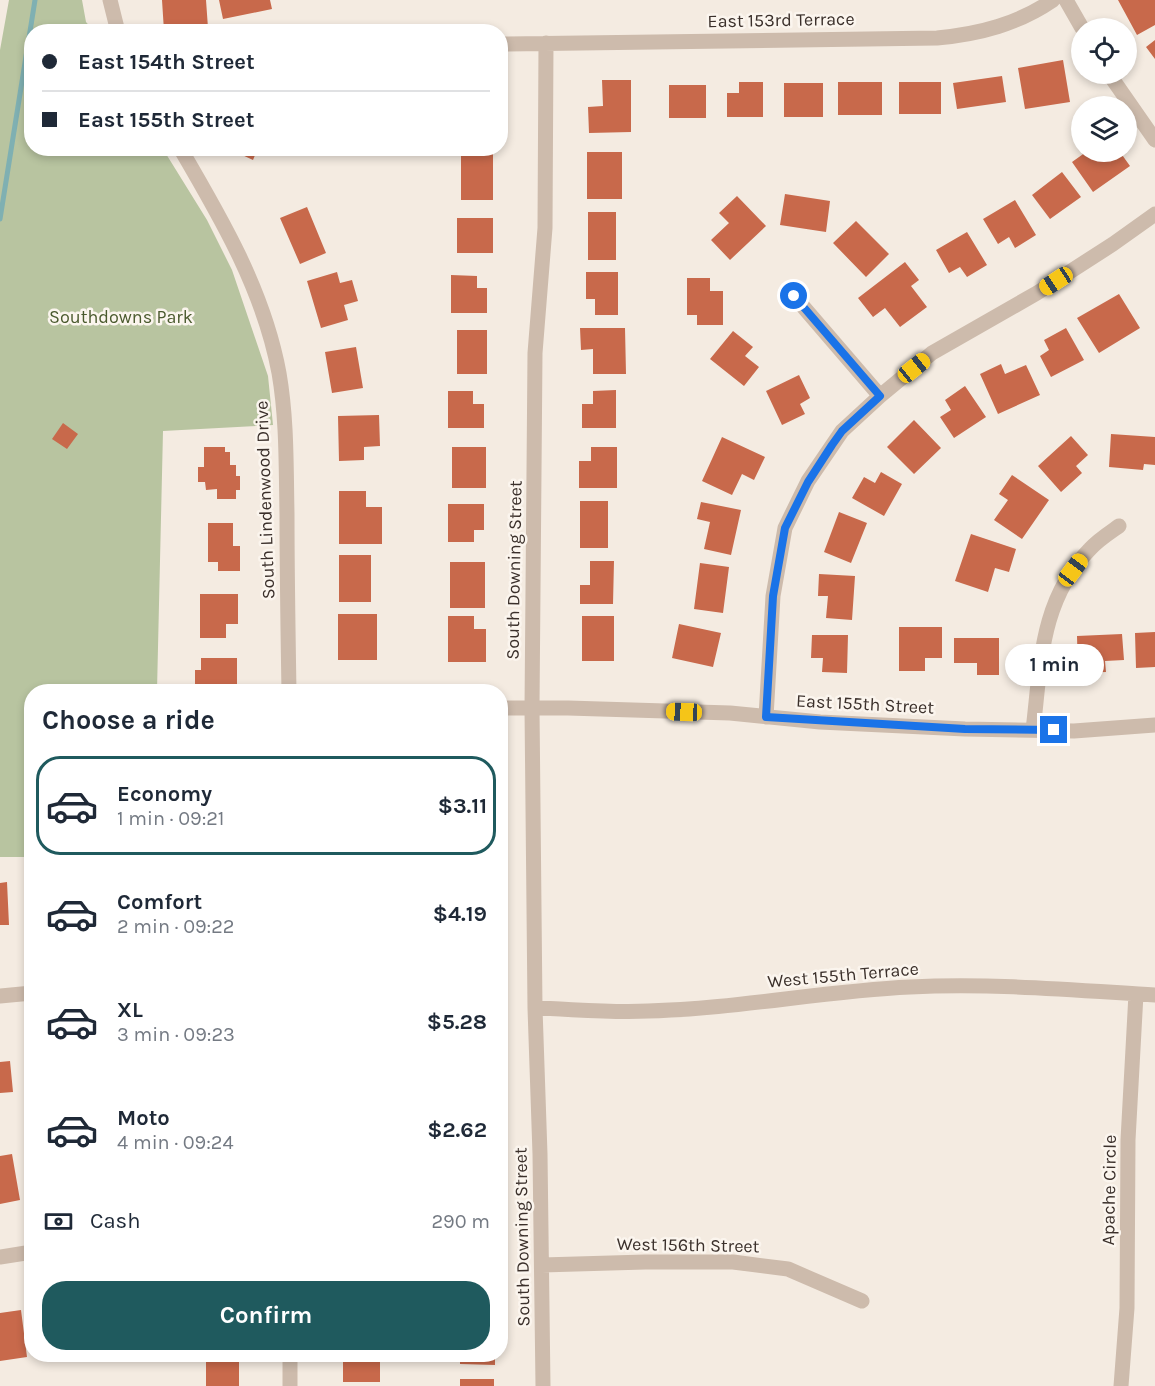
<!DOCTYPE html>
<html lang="en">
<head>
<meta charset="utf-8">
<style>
	:root { --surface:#fff; --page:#f6f6f7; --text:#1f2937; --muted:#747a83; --line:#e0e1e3; --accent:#1f5a5e }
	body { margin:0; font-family:Karla,sans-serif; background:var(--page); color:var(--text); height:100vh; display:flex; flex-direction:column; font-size:22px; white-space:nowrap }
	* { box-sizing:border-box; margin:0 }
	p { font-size:20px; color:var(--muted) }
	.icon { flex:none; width:33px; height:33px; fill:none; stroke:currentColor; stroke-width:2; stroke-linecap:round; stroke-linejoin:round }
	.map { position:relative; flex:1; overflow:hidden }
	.details { position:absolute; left:24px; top:684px; width:484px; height:678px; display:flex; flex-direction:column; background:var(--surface); border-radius:24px; box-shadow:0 3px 9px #0003 }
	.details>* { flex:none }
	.top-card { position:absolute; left:24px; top:24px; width:484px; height:132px; border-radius:24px; box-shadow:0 3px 9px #0003; display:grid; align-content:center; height:132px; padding:0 18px; background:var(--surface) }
	.tools { position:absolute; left:1071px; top:18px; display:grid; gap:12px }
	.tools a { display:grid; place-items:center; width:66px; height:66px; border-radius:50%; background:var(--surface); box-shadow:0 3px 9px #0003; font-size:30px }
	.end { position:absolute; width:27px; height:27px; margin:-14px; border:8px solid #1a73e8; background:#fff; box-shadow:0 0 0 3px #fff }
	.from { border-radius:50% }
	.bubble { position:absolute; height:42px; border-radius:21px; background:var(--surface); box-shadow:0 3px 9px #0003; font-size:20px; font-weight:700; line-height:42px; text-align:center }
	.car { position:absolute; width:18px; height:36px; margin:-18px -9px; border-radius:8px; box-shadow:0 0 4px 2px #0007; background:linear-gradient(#f5c518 24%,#345 0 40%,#f5c518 0 76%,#345 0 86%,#f5c518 0) }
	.top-card b { display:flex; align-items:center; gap:21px; height:57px; font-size:22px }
	.top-card b+b { border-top:2px solid var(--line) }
	.top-card i { width:15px; height:15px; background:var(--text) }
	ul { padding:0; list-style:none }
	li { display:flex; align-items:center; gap:18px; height:99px; margin:0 12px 9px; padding:0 6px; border:3px solid transparent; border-radius:24px }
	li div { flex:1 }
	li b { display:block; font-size:22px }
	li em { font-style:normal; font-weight:700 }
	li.selected { border-color:var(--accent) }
	li>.icon { width:54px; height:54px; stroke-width:1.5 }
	h2 { padding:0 18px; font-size:27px; line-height:72px }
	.pay { display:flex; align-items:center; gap:15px; height:66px; padding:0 18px; font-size:22px }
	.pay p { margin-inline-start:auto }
	.primary-button { display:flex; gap:12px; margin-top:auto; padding:12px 18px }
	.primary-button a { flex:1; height:69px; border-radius:24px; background:var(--accent); color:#fff; font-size:24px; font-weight:700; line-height:69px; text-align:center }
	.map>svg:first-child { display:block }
	.green { fill:#b8c4a0 }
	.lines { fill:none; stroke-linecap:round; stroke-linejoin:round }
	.stream { stroke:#7fb0b2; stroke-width:5 }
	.building { fill:#c8694b }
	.minor { stroke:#cdbbac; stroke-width:15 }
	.route { stroke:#1a73e8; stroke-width:8 }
	.labels { text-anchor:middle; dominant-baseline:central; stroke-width:5; stroke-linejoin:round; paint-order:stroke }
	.street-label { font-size:18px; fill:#3b302b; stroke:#fbf5ee }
	.park-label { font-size:18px; fill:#4a5a2e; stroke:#fbf5ee }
</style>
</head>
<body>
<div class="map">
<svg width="1155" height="1386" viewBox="0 0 1155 1386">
	<rect width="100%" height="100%" fill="#f4ebe1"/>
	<path class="green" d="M 9,0 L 82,0 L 86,22 L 94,31 L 32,32 L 32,148 L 163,149 L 207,220 L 232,270 L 268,376 L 273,425 L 163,431 L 157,691 L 32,692 L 31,857 L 0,857 L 0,50 Z"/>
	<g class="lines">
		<path class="stream" d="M 0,219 L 35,0"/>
	</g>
	<path class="building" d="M 162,0 L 206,0 L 208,28 L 164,31 Z
		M 219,0 L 270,0 L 272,9 L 223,19 Z
		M 1118,0 L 1155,0 L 1155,25 L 1137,35 Z
		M 1155,40 L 1155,59 L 1146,47 Z
		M 1063,60 L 1070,102 L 1025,109 L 1018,68 Z
		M 1002,76 L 1006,102 L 957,109 L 953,83 Z
		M 602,80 L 631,80 L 631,132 L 589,133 L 588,107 L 603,106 Z
		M 739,82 L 763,82 L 763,117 L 727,117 L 727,93 L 739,93 Z
		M 838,82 L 882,82 L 882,115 L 838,115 Z
		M 899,82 L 941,82 L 941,114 L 899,114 Z
		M 784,83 L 823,83 L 823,117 L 784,117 Z
		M 669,85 L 706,85 L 706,118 L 669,118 Z
		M 227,148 L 258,148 L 253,160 Z
		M 461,152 L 493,152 L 493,200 L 461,200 Z
		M 587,152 L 622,152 L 622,199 L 587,199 Z
		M 1086,152 L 1120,152 L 1130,166 L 1093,192 L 1072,162 Z
		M 1062,172 L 1081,197 L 1050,219 L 1032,195 Z
		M 785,194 L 830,201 L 826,232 L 780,225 Z
		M 737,196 L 766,226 L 730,260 L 711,240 L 729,223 L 719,213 Z
		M 1015,200 L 1036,235 L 1015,248 L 1009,237 L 998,244 L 983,219 Z
		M 307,207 L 326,253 L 300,264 L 280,218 Z
		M 588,212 L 616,212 L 616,260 L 588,260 Z
		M 457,218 L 493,218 L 493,253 L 457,253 Z
		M 856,221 L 889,254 L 866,277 L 833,243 Z
		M 967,232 L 987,265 L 967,277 L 960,267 L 949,273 L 936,250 Z
		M 905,262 L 919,280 L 911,286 L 927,307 L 900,327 L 885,308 L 873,317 L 858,298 Z
		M 337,272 L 340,283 L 352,280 L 358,301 L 344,305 L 348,320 L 321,328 L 307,281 Z
		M 586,272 L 618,272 L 618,315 L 595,315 L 595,299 L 586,299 Z
		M 451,275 L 477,276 L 477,288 L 487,288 L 487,313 L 451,313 Z
		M 687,278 L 710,278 L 710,291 L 723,291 L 723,325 L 697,325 L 697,315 L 687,315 Z
		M 1119,294 L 1140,328 L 1099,353 L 1077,318 Z
		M 580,328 L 625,328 L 626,374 L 593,374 L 593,349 L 581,350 Z
		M 1066,328 L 1084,360 L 1051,377 L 1040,356 L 1049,350 L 1044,340 Z
		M 457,330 L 487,330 L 487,374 L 457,374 Z
		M 733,331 L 753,347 L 745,356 L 759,367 L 744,386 L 710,359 Z
		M 356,347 L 363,388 L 332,393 L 325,352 Z
		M 1001,364 L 1005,374 L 1026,365 L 1040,395 L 998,414 L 980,374 Z
		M 799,375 L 810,398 L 800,404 L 805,414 L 782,425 L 766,391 Z
		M 965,386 L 986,417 L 954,438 L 940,417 L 951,410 L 945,400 Z
		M 616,390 L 616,428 L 582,428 L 582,404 L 593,404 L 593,391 Z
		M 448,391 L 473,391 L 473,404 L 484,404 L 484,428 L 448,428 Z
		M 379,415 L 380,446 L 364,447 L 364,460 L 339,461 L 338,416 Z
		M 914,420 L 941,448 L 914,474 L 887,447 Z
		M 63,423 L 78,434 L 67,449 L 52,439 Z
		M 1111,434 L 1155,437 L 1155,465 L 1144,464 L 1143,470 L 1109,467 Z
		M 1071,436 L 1088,455 L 1076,466 L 1082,473 L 1061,492 L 1038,466 Z
		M 722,437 L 765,457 L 754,480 L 742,474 L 732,495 L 702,481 Z
		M 204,447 L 225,447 L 225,452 L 230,452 L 230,465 L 236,465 L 236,476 L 240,476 L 240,490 L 236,490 L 236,499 L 217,499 L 217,489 L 206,490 L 205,482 L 198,482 L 198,467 L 204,467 Z
		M 452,447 L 486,447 L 486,488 L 452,488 Z
		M 591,447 L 617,447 L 617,488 L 579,488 L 579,461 L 591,461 Z
		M 881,472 L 902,484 L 884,516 L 852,498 L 864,477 L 875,483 Z
		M 1012,475 L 1049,500 L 1022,539 L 994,520 L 1008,500 L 999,494 Z
		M 339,491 L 366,491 L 366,507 L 382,507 L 382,544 L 339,544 Z
		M 580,501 L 608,501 L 608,548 L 580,548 Z
		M 701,502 L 741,510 L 731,555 L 704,549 L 710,522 L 697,519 Z
		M 448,504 L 484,504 L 484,530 L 474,530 L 474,542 L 448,542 Z
		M 839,512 L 867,523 L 851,563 L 824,552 Z
		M 208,523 L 233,523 L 233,546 L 240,546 L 240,571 L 218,571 L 218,562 L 208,562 Z
		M 971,534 L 1016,549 L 1009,572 L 995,568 L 988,592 L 955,581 Z
		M 339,555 L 371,555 L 371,602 L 339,602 Z
		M 590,561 L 614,561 L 613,604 L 580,604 L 580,585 L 590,585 Z
		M 450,562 L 485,562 L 485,608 L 450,608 Z
		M 700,563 L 729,567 L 723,613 L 694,609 Z
		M 819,574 L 855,576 L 852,620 L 826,618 L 828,596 L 818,596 Z
		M 200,594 L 238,594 L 238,624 L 226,624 L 226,638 L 200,638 Z
		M 338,614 L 377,614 L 377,660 L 338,660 Z
		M 448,616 L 474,616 L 474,629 L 486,629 L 486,662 L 448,662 Z
		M 582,616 L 614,616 L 614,661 L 582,661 Z
		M 679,624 L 721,633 L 713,667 L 672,658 Z
		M 899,627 L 942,627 L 942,658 L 925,658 L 925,671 L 899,671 Z
		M 1155,632 L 1155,667 L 1136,668 L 1135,633 Z
		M 1122,634 L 1124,660 L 1105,661 L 1106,672 L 1078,673 L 1077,636 Z
		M 812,635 L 848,635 L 847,673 L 822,672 L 823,658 L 811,658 Z
		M 954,638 L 999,638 L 999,675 L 977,675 L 977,663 L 954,663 Z
		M 201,658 L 237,658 L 237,692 L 195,691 L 195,670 L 201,670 Z
		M 7,882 L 9,925 L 0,925 L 0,883 Z
		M 27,905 L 32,905 L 32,940 L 29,941 Z
		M 10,1061 L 13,1092 L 0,1093 L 0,1062 Z
		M 12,1154 L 20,1200 L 0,1204 L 0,1156 Z
		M 32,1154 L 32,1181 L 30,1181 L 26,1155 Z
		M 21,1310 L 27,1357 L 0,1361 L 0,1313 Z
		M 206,1354 L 239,1354 L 239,1386 L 206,1386 Z
		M 343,1354 L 380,1354 L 380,1382 L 343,1382 Z
		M 460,1354 L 495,1354 L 495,1365 L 460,1364 Z
		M 460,1379 L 494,1379 L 494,1386 L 460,1386 Z"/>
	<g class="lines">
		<path class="minor" d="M 110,0 L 118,32
			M 1066,0 L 1082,28
			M 501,44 L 937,38 C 980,34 1018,24 1053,0
			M 1109,74 L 1155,140
			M 180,148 C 221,218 264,291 279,373 C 287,419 286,467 287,514 C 287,573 288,632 289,692
			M 794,296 L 880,396
			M 501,708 L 568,708 L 730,713 L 820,722 L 965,729 L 1074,731 L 1155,725
			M 766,717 L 773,596 L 785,528 L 808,481 L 842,431 L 880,396 L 932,353 L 1037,293 L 1113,244 L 1155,214
			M 1033,730 C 1041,664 1040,600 1090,549 C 1098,540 1109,533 1119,526
			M 0,996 L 32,993
			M 535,1008 C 572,1009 610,1013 648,1011 C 736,1009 822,991 910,987 C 992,983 1073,990 1155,995
			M 0,1257 L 32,1252
			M 542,1265 L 645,1262 L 733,1262 L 788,1269 L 862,1301
			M 290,1386 L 290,1354
			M 543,1386 L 540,1154 L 535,1008 L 532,708 L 535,353 L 545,228 L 546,43
			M 1121,1386 L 1127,1308 L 1128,1140 L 1136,994"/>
	</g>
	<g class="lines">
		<path class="route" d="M 794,296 L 880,396 L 842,431 L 832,445 L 808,482 L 785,528 L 773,596 L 766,717 L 965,729 L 1054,730"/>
	</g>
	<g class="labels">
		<g class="street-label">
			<text transform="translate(781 20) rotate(-1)">East 153rd Terrace</text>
			<text transform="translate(265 500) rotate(-92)">South Lindenwood Drive</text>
			<text transform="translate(514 570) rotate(-89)">South Downing Street</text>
			<text transform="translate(865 704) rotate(3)">East 155th Street</text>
			<text transform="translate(843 975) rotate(-5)">West 155th Terrace</text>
			<text transform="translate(1109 1190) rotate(-89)">Apache Circle</text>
			<text transform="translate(522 1237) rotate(-91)">South Downing Street</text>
			<text transform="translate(688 1245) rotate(1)">West 156th Street</text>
		</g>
		<g class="park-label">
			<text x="121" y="317">Southdowns Park</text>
		</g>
	</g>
</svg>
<div class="tools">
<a><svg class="icon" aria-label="locate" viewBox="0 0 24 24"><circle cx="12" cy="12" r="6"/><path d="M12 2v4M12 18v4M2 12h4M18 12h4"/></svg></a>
<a><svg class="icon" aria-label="layers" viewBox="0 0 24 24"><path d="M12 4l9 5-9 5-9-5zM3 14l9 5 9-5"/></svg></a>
</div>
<i class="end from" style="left:794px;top:296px"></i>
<i class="end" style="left:1054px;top:730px"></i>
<div class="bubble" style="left:1005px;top:644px;width:99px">1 min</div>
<i class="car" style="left:1056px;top:281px;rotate:237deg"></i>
<i class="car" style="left:914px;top:368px;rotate:51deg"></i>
<i class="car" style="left:1073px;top:570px;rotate:37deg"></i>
<i class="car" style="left:684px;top:712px;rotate:272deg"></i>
<div class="top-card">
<b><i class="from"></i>East 154th Street</b>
<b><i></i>East 155th Street</b>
</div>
<section class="details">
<h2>Choose a ride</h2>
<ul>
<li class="selected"><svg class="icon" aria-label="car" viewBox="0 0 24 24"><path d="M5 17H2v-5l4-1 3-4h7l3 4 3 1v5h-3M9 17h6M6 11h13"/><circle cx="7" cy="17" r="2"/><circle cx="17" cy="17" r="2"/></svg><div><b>Economy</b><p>1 min · 09:21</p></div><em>$3.11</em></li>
<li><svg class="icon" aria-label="car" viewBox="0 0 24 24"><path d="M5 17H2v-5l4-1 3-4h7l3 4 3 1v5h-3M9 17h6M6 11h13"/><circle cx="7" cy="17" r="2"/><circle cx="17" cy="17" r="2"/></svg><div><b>Comfort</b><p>2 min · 09:22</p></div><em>$4.19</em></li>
<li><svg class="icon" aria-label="car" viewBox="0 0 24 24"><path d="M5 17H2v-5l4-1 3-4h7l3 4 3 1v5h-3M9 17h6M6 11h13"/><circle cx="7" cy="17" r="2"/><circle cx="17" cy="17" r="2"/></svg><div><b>XL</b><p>3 min · 09:23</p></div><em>$5.28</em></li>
<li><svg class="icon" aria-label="car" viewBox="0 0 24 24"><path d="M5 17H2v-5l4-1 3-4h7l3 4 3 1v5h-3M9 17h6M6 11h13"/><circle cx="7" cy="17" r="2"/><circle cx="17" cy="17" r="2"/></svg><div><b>Moto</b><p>4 min · 09:24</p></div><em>$2.62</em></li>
</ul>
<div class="pay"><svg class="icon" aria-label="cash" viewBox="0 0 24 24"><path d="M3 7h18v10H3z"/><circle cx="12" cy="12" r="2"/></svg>Cash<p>290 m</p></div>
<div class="primary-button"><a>Confirm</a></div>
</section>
</div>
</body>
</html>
